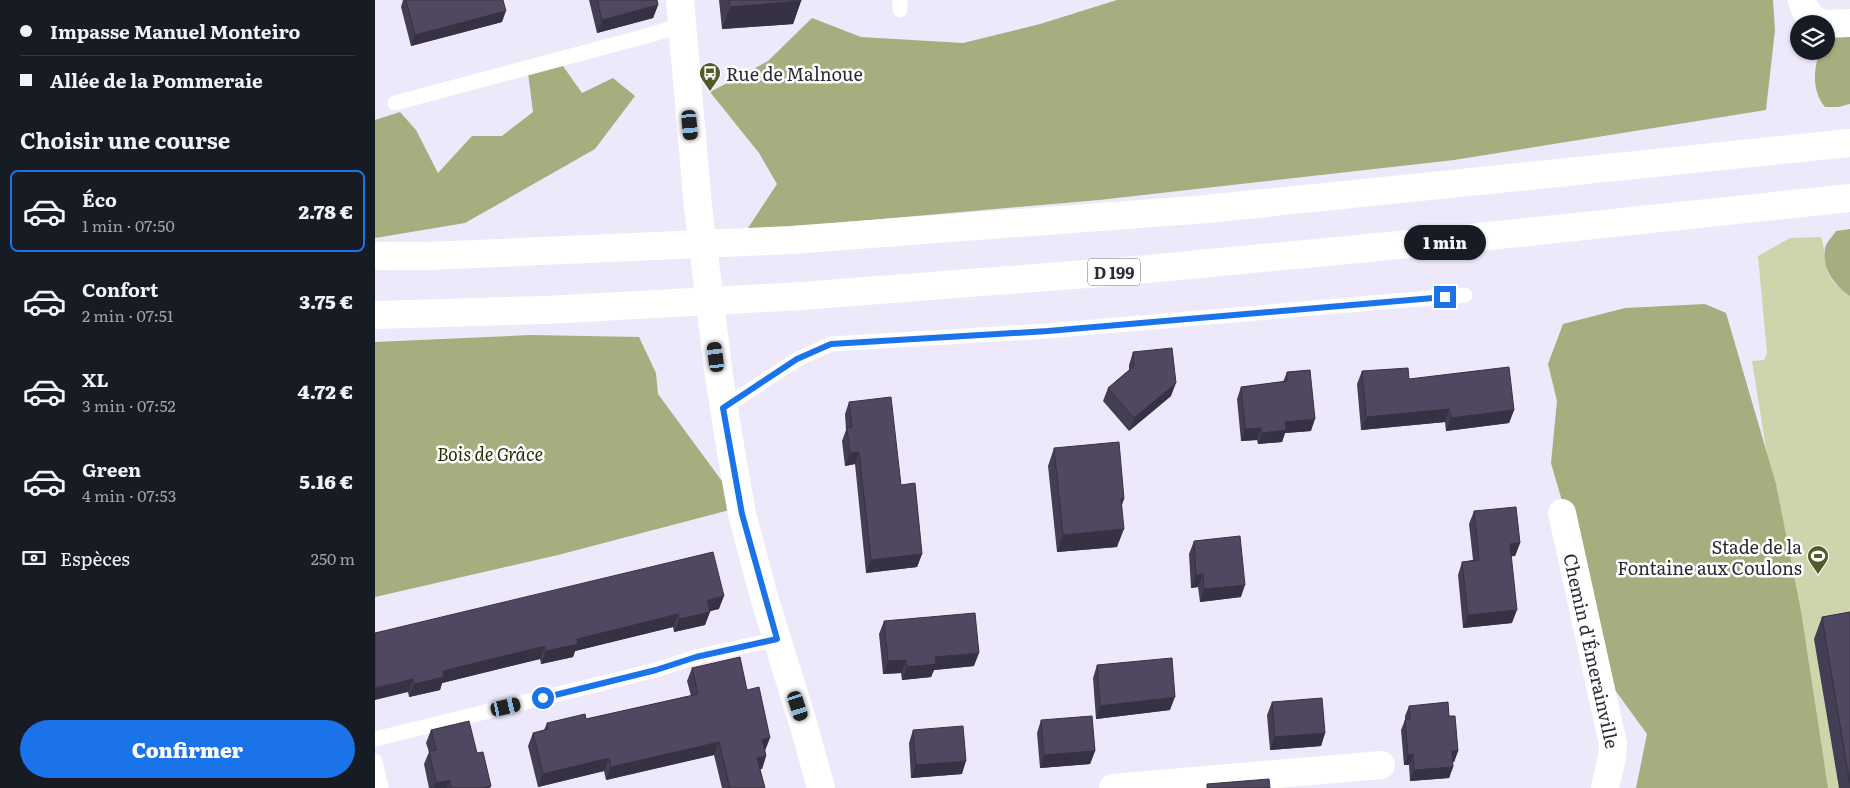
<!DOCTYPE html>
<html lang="fr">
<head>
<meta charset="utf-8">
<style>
	:root { --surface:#171b24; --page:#242831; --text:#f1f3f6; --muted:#9ea1a6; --line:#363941; --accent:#1a73e8 }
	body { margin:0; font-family:Literata,serif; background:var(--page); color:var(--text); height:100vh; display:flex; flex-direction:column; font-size:19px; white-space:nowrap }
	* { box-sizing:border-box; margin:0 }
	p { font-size:16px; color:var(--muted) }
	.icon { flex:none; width:28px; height:28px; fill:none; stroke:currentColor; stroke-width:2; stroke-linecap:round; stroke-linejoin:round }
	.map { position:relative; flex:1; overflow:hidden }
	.panel { display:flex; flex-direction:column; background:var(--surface); width:375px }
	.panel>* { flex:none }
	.top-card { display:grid; align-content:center; height:110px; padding:0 20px; background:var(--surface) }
	.buttons { position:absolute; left:1415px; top:15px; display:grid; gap:10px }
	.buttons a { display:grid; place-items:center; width:45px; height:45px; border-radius:50%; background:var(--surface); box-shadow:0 1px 4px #0004; font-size:25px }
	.end { position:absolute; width:22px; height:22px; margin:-11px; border:6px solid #1a73e8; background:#fff; box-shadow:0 0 0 2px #fff }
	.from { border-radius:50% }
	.bubble { position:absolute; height:35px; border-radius:18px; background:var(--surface); box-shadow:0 1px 4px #0004; font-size:16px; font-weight:800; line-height:35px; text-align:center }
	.car { position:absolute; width:15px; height:30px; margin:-15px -8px; border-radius:6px; box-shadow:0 0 4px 1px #0007; background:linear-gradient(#222 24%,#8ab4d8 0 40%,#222 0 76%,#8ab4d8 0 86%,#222 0) }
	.top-card b { display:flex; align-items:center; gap:18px; height:48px; font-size:19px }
	.top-card b+b { border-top:1px solid var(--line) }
	.top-card i { width:12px; height:12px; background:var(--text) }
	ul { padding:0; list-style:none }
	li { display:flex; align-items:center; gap:15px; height:82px; margin:0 10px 8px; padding:0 10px; border:2px solid transparent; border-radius:8px }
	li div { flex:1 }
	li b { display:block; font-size:19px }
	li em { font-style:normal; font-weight:800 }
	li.selected { border-color:var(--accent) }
	li>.icon { width:45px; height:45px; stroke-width:1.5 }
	h2 { padding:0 20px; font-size:22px; line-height:60px }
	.pay { display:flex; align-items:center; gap:12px; height:55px; padding:0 20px; font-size:19px }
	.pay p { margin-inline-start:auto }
	.action { display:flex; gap:10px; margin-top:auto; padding:10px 20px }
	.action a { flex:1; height:58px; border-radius:30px; background:var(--accent); color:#fff; font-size:20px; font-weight:800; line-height:58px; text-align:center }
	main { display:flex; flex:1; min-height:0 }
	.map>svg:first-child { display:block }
	.green { fill:#ced5ac }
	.forest { fill:#a6ae7f }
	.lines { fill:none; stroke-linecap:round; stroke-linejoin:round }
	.service { stroke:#fff; stroke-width:15 }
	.minor { stroke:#fff; stroke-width:28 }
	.secondary { stroke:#fff; stroke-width:28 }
	.trunk { stroke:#fff; stroke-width:28 }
	.wall { fill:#443e53 }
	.shaded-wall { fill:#373243 }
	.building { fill:#4f4860; stroke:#373243 }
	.route { stroke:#1a73e8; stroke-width:6 }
	.labels { text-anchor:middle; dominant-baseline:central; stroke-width:5; stroke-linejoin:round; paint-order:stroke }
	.shield { fill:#fff; stroke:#6b6971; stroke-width:1 }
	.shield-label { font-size:16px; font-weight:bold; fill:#2c2934 }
	.poi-label { font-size:18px; fill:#2c2934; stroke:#fff; text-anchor:start }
	.park-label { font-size:18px; font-style:italic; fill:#292d07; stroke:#fff }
	.street-label { font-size:18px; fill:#2c2934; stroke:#fff }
</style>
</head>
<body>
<main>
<section class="panel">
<div class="top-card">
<b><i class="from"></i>Impasse Manuel Monteiro</b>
<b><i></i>Allée de la Pommeraie</b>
</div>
<h2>Choisir une course</h2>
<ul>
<li class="selected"><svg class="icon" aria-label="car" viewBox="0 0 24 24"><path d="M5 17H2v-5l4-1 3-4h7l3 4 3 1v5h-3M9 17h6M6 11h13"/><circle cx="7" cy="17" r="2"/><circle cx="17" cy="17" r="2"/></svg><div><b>Éco</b><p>1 min · 07:50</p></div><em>2.78 €</em></li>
<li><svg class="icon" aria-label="car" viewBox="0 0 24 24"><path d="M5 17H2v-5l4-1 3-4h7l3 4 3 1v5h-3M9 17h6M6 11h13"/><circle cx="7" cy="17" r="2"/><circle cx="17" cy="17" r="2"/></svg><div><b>Confort</b><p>2 min · 07:51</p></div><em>3.75 €</em></li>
<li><svg class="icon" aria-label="car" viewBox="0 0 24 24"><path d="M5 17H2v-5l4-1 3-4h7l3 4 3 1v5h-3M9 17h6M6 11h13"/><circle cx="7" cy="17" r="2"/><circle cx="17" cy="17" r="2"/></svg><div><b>XL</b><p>3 min · 07:52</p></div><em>4.72 €</em></li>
<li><svg class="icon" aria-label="car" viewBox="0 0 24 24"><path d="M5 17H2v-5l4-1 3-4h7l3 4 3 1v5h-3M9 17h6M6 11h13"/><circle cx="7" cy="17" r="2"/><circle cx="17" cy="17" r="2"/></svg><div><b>Green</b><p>4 min · 07:53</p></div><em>5.16 €</em></li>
</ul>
<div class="pay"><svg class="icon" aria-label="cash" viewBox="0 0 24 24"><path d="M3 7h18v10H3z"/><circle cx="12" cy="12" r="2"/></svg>Espèces<p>250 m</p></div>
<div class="action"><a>Confirmer</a></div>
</section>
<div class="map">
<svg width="1475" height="788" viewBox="0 0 1475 788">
	<rect width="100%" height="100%" fill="#ede9fb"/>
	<path class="green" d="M 1446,237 C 1450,248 1449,257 1452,269 C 1454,280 1466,290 1475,296 L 1475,788 L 1445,788 L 1377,361 L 1389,360 L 1392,353 L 1383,256 L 1415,238 Z"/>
	<path class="forest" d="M 742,0 L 1398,0 L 1400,30 L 1391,110 L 1079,160 L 724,200 L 371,231 L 402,184 L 384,153 L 335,92 L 393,61 L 437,18 L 486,37 L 588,43 L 665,24 Z
		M 1475,34 L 1475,104 L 1463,107 L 1450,107 C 1437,92 1438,69 1445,51 L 1451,51 L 1451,43 L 1458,37 Z
		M 183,59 L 207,93 L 238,78 L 260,96 L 220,149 L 90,223 L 0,238 L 0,120 L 25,112 L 41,130 L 63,173 L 97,136 L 127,136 L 158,112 L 152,65 Z
		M 1475,229 L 1475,296 C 1459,285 1447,269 1450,248 C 1451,243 1458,236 1461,231 Z
		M 1330,304 L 1351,313 L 1401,484 L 1426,611 L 1453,788 L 1261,788 L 1272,734 L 1232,679 L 1216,601 L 1176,463 L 1182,401 L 1173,364 L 1188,324 L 1250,308 Z
		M 156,335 L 264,337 L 281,373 L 283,394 L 366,507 L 183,555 L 0,597 L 0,342 Z"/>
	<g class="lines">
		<path class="service" d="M 525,0 L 525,10
			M 20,103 L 275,35 L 307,25
			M 348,408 L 423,359 L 456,344 L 673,331 L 1090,295
			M 0,739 L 281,670 L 321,657 L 402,639
			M 0,761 L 6,788"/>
		<g class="minor">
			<path d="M 1427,0 C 1430,13 1438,21 1450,24"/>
			<path d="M 1451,24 L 1475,23"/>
			<path id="s1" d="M 1187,513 L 1238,744 L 1237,757 L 1230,788"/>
			<path d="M 738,788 L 1006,765"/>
		</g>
		<path class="secondary" d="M 305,0 L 323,207 L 344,376 L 356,452 L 367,514 L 389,597 L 428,723 L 446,788"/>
		<path class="trunk" d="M 0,256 L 54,256 L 416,240 L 832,209 L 1475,143
			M 0,315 L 171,310 L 427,296 L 751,271 L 1067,241 L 1475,198"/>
	</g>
	<path class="wall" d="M 28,0 L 128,0 L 127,22 L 36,46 L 26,7 Z
		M 214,0 L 282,0 L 283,5 L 278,18 L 222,33 Z
		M 344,0 L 426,0 L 426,1 L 418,24 L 347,29 Z
		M 758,352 L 796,396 L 754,431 L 728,401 L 733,388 L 754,370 L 754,365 Z
		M 987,371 L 1034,379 L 1139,410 L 1134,423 L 1071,431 L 1070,422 L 986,430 L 982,384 Z
		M 912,372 L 936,431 L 910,433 L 907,442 L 883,444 L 882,440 L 866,441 L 862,399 L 866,387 L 908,382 Z
		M 474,402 L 526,485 L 547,554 L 542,567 L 491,573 L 480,464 L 470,466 L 467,441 L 471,430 L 470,414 Z
		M 679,448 L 747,507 L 742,547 L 682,552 L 673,466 Z
		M 1099,511 L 1145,543 L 1140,556 L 1136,556 L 1137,623 L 1088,628 L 1083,575 L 1087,562 L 1098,560 L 1094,524 Z
		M 819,541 L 866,597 L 825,602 L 823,587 L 816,588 L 814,554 Z
		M 344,609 L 335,611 L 330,625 L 299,632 L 298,627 L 200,651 L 198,657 L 166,664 L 165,659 L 67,683 L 65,690 L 34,697 L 33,692 L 0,633 Z
		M 1475,612 L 1475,788 L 1464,788 L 1439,639 L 1447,617 Z
		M 509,621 L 599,666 L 559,670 L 556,677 L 527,680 L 526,673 L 508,674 L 504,634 Z
		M 722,665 L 795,710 L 721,719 L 718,678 Z
		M 317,668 L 372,690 L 390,751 L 391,756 L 387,769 L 385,769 L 390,788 L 347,788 L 339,755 L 231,780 L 229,771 L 163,787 L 153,746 L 158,733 L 169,730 L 172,723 L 211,719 L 316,696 L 312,681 Z
		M 897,702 L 950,733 L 946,746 L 895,750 L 892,715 Z
		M 1034,706 L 1074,716 L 1083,751 L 1079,762 L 1077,762 L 1078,767 L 1074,778 L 1035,781 L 1034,765 L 1029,765 L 1026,730 L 1030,720 L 1030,716 Z
		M 666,720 L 720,751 L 715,764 L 665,768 L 662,733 Z
		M 56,730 L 102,753 L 116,786 L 115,788 L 54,788 L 49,764 L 54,752 L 51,743 Z
		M 538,730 L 587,774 L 536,778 L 534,743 Z"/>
	<path class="shaded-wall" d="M 426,1 L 418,24 L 347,29 L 355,7 Z
		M 283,5 L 278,18 L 222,33 L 227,20 Z
		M 131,11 L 127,22 L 36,46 L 40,35 Z
		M 801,383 L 796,396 L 754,431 L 759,418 Z
		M 1074,409 L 1070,422 L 986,430 L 991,417 Z
		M 1139,410 L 1134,423 L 1071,431 L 1076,418 Z
		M 940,419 L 936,431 L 910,433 L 907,442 L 883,444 L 887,433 L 910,422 Z
		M 886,428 L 882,440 L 866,441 L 870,429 Z
		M 484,452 L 480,464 L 470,466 L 475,453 Z
		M 746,499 L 749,499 L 743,517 Z
		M 749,529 L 742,547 L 682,552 L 688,535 Z
		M 1145,543 L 1140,556 L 1130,557 L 1135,544 Z
		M 547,554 L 542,567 L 491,573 L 496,560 Z
		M 828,574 L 823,587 L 816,588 L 821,575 Z
		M 870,585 L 866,597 L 825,602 L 829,589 Z
		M 349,596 L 344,609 L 327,613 L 332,600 Z
		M 1142,610 L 1137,623 L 1088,628 L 1093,615 Z
		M 335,612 L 330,625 L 299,632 L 304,619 Z
		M 303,614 L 298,627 L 200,651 L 198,657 L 166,664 L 171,651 L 202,639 Z
		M 170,646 L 165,659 L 67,683 L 65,690 L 34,697 L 39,684 L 68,671 Z
		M 604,653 L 599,666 L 559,670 L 556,677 L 527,680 L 532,667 L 560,657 Z
		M 531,660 L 526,673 L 508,674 L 513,661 Z
		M 38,679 L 33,692 L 0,700 L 0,688 Z
		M 800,697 L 795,710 L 721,719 L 725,706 Z
		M 950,733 L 946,746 L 895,750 L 900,737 Z
		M 395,738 L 390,751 L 383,752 L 387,739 Z
		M 344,742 L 339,755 L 231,780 L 236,767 Z
		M 720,751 L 715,764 L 665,768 L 669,755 Z
		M 1077,751 L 1083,751 L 1079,762 L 1073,762 Z
		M 1038,754 L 1034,765 L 1029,765 L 1033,755 Z
		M 391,756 L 387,769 L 377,771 L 382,758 Z
		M 234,758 L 229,771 L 163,787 L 168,774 Z
		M 591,761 L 587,774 L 536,778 L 541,765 Z
		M 1078,767 L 1074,778 L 1035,781 L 1039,770 Z
		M 75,780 L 72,788 L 59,788 L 61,783 Z"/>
	<path class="building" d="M 31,0 L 128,0 L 131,11 L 40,35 Z
		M 222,0 L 282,0 L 283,5 L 227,20 Z
		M 354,0 L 426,0 L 426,1 L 355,7 Z
		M 797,348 L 801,383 L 759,418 L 733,388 L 759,366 L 758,352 Z
		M 1134,367 L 1139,410 L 1076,418 L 1074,409 L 991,417 L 987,371 L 1033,368 L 1034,379 Z
		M 935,370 L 940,419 L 910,422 L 911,430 L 887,433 L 886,428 L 870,429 L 866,387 L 912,381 L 912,372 Z
		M 516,397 L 526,485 L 540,483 L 547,554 L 496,560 L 484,452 L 475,453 L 472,428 L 477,427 L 474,402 Z
		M 744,442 L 749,499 L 746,499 L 749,529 L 688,535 L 679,448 Z
		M 1141,507 L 1145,543 L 1135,544 L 1142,610 L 1093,615 L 1087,562 L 1104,560 L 1099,511 Z
		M 865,536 L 870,585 L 829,589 L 828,574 L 821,575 L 819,541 Z
		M 338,552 L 349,596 L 332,600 L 335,612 L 304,619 L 303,614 L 202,639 L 203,644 L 171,651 L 170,646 L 68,671 L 69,677 L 39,684 L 38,679 L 0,688 L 0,633 Z
		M 1475,612 L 1475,784 L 1447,617 Z
		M 600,613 L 604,653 L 560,657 L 561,664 L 532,667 L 531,660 L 513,661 L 509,621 Z
		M 365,657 L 372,690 L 384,687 L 395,738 L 387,739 L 391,756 L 382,758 L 390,788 L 355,788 L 344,742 L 236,767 L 234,758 L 168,774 L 158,733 L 173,729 L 172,723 L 210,714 L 211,719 L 323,694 L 317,668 Z
		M 797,658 L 800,697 L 725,706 L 722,665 Z
		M 947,698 L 950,733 L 900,737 L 897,702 Z
		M 1073,702 L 1074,716 L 1080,716 L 1083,751 L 1077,751 L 1078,767 L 1039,770 L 1038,754 L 1033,755 L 1030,720 L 1035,719 L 1034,706 Z
		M 717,716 L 720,751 L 669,755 L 666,720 Z
		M 94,721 L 102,753 L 108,752 L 116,786 L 108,788 L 76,788 L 75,780 L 61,783 L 54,751 L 61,750 L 56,730 Z
		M 588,726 L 591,761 L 541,765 L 538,730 Z
		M 894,779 L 895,788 L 832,788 L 832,784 Z"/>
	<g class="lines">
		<path class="route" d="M 168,698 L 281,670 L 321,657 L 402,639 L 367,514 L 348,408 L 422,359 L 456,344 L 673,331 L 1070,297"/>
	</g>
	<defs>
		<g id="bus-pin" transform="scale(1.125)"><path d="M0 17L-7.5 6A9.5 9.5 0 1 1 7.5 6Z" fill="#545a29" stroke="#fff"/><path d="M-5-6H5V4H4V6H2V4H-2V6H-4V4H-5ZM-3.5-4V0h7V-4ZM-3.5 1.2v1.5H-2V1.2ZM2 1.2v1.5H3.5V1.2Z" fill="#fff"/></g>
		<g id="stadium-pin" transform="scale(1.125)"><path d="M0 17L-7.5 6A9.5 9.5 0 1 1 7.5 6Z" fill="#545a29" stroke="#fff"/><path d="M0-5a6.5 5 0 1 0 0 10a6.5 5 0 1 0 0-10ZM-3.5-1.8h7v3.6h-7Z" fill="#fff"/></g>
	</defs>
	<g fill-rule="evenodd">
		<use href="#bus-pin" x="335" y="73"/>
		<use href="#stadium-pin" x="1443" y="556"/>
	</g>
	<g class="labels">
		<rect class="shield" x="713" y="258.5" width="52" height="27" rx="4"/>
		<g class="shield-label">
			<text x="739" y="272">D 199</text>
		</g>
		<g class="poi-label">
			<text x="351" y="73">Rue de Malnoue</text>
			<text x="1427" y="546" text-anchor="end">Stade de la<tspan x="1427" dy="21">Fontaine aux Coulons</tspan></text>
		</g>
		<g class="park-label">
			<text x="115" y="453">Bois de Grâce</text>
		</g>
		<g class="street-label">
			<text stroke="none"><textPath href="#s1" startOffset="141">Chemin d'Émerainville</textPath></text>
		</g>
	</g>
</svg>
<div class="buttons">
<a><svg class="icon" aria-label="layers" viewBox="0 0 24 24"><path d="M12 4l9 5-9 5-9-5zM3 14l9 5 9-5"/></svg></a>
</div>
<i class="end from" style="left:168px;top:698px"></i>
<i class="end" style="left:1070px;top:297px"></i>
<div class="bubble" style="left:1029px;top:225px;width:82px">1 min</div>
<i class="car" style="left:315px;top:125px;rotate:175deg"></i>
<i class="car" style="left:341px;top:357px;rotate:353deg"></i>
<i class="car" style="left:423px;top:706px;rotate:162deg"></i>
<i class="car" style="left:131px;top:707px;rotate:77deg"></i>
</div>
</main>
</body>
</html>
